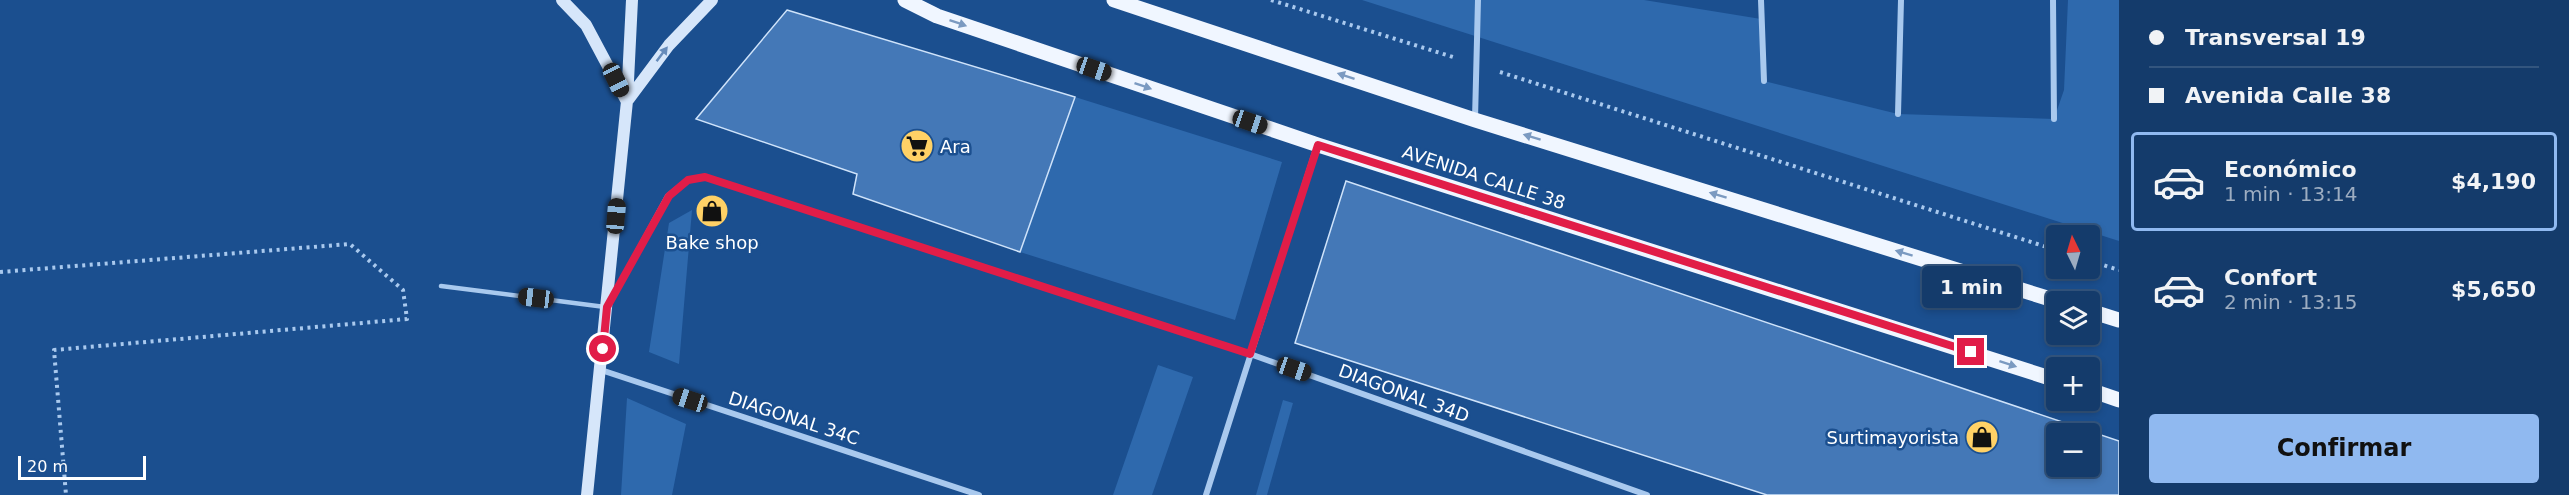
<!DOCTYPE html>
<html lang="es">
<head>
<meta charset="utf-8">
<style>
	:root { --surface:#143b6b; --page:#214673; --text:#f1f3f6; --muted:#9dadc1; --line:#33557e; --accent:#90b9f0 }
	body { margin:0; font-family:"DejaVu Sans",sans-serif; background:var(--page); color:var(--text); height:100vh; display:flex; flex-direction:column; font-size:22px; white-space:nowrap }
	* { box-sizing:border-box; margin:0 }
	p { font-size:20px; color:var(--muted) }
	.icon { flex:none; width:33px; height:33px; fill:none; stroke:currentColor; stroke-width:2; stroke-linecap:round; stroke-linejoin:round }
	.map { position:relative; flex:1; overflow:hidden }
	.side { display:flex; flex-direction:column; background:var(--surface); width:450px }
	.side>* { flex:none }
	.hud { display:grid; align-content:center; height:132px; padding:0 30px; background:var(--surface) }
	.needle { width:39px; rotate:355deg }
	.fabs { position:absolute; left:2046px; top:225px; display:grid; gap:12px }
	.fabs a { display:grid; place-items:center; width:54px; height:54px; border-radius:6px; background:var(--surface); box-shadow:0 3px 9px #0003,0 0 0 2px var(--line); font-size:30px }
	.scale { position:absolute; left:18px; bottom:15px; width:128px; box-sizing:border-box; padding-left:6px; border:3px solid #fff; border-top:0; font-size:16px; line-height:21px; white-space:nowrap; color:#fff; -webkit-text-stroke:4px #1b4f8f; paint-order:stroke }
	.end { position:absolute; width:27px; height:27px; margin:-14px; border:8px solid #e11d48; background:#fff; box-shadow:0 0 0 3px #fff }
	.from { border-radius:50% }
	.bubble { position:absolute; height:42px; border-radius:6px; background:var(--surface); box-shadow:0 3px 9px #0003,0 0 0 2px var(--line); font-size:20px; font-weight:700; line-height:42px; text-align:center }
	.car { position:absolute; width:18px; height:36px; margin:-18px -9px; border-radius:8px; box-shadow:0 0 4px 2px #0007; background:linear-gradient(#222 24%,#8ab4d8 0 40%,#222 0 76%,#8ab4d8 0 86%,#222 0) }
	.hud b { display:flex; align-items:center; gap:21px; height:57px; font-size:22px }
	.hud b+b { border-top:2px solid var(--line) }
	.hud i { width:15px; height:15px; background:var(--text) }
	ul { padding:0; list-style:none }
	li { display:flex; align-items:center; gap:18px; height:99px; margin:0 12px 9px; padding:0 18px; border:3px solid transparent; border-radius:6px }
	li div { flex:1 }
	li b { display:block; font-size:22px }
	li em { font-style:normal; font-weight:700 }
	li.selected { border-color:var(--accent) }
	li>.icon { width:54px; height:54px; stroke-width:1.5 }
	.cta { display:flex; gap:12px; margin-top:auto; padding:12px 30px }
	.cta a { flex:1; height:69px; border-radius:6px; background:var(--accent); color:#111; font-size:24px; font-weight:700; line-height:69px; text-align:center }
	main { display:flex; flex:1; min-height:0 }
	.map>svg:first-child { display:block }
	.green { fill:#2e69ad }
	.building { fill:#4478b7; stroke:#cfe3fa; stroke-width:1.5; fill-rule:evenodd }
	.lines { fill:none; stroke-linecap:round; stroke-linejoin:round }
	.path { stroke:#a9c9ee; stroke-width:4; stroke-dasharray:3 4.5; stroke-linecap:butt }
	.lane { stroke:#a9c9ee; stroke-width:4.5 }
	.street { stroke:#a9c9ee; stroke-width:6 }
	.secondary { stroke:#d6e6fa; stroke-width:12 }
	.primary { stroke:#f0f6ff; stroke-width:15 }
	.oneway { fill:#7b9ac1 }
	.oneway2 { fill:#668bba }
	.route { stroke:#e11d48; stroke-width:8 }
	.labels { text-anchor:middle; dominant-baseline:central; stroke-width:5; stroke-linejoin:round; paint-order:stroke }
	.poi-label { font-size:18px; fill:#fff; stroke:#1b4f8f; text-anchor:start }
	.street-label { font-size:18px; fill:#fff; stroke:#1b4f8f }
</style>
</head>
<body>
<main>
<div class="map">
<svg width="2119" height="495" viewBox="0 0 2119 495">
	<rect width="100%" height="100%" fill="#1b4f8f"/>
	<path class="green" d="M 1362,0 L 1644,0 L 1761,19 L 1764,81 L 1898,114 L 2054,119 L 2064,90 L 2068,0 L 2119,0 L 2119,241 Z
		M 1075,97 L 1282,162 L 1235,320 L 1020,252 Z
		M 692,210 L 679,364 L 649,352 L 669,223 Z
		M 1158,365 L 1193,377 L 1152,495 L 1113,495 Z
		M 627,398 L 686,424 L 672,495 L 621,495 Z
		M 1283,400 L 1293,403 L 1267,495 L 1256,495 Z"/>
	<path class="building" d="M 787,10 L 1075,97 L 1020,252 L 853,194 L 857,174 L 696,119 Z
		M 1346,181 L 2119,441 L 2119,495 L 1767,495 L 1295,343 ZM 2056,434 L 2090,434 L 2090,466 L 2056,466 Z"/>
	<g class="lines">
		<path class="path" d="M 1271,0 L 1453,57
			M 1500,72 L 2056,250
			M 2090,261 L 2119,270
			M 0,272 L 350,244 L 403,290 L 407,319 L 54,350 L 66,495"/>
		<path class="lane" d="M 441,286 L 605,307"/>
		<path class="street" d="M 1761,0 L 1764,81
			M 2053,0 L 2054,119
			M 1898,114 L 1901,0
			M 1475,119 L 1478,0
			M 610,302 L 668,196 L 688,180 L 705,177 L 1250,354 L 1647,495
			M 601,370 L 979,495
			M 1206,495 L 1317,146"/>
		<path class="secondary" d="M 562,0 L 586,25 L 626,100
			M 628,100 L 669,45 L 712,0
			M 587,495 L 627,101 L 632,0"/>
		<path class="primary" d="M 905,0 L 937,16 L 1318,145 L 2056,380
			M 1114,0 L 1475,120 L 2060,302
			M 2090,311 L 2119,320
			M 2090,390 L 2119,400"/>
	</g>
	<defs><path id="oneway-solid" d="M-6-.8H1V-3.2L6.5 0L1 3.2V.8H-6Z" transform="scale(1.5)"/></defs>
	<g class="oneway">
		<use href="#oneway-solid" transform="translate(958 23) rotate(19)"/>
		<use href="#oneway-solid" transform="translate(1346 76) rotate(-162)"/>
		<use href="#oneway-solid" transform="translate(1143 86) rotate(19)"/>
		<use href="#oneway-solid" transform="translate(1532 137) rotate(-163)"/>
		<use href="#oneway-solid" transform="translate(1718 195) rotate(-163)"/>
		<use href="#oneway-solid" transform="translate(1904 253) rotate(-163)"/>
		<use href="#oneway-solid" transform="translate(2008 364) rotate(18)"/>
	</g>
	<use class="oneway2" href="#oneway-solid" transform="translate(662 54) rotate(-53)"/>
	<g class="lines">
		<path class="route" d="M 603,349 L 607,307 L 669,196 L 688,180 L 705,177 L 1250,354 L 1318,145 L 1971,352"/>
	</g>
	<defs>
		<g id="supermarket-disc" transform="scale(1.725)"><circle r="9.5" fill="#ffd166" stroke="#1b4f8f"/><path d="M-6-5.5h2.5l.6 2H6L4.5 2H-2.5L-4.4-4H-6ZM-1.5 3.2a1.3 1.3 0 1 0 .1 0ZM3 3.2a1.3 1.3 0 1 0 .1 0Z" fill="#111"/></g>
		<g id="shop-disc" transform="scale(1.725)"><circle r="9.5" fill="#ffd166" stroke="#1b4f8f"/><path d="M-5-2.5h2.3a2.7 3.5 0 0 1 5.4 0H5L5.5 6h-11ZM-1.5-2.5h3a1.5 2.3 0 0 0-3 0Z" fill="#111"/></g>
	</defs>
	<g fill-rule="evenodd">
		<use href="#supermarket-disc" x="917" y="146"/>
		<use href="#shop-disc" x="712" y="211"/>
		<use href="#shop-disc" x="1982" y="437"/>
	</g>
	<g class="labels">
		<g class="poi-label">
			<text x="940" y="146">Ara</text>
			<text x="712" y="242" text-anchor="middle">Bake shop</text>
			<text x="1959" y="437" text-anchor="end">Surtimayorista</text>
		</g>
		<g class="street-label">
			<text transform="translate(1484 177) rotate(18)">AVENIDA CALLE 38</text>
			<text transform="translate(1404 393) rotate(20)">DIAGONAL 34D</text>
			<text transform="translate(794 418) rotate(18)">DIAGONAL 34C</text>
		</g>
	</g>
</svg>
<div class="fabs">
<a><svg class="needle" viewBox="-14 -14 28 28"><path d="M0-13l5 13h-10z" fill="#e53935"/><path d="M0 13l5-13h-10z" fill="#9dadc1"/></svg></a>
<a><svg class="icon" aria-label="layers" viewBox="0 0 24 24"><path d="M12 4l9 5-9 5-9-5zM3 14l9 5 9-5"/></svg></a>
<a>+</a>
<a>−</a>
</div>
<div class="scale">20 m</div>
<i class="end from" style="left:603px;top:349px"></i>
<i class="end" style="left:1971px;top:352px"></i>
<div class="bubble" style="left:1922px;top:266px;width:99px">1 min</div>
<i class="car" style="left:1094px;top:69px;rotate:109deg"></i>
<i class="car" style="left:616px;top:80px;rotate:154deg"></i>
<i class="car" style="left:1250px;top:122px;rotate:109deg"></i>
<i class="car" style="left:616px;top:216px;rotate:5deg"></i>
<i class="car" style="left:536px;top:298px;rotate:277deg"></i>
<i class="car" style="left:1294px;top:369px;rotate:109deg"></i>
<i class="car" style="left:690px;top:400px;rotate:288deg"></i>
</div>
<section class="side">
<div class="hud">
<b><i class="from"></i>Transversal 19</b>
<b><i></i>Avenida Calle 38</b>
</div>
<ul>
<li class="selected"><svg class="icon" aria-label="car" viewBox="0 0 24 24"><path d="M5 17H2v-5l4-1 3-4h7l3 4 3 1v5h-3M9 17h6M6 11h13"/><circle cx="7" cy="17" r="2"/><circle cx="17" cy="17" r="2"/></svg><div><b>Económico</b><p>1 min · 13:14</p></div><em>$4,190</em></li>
<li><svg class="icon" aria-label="car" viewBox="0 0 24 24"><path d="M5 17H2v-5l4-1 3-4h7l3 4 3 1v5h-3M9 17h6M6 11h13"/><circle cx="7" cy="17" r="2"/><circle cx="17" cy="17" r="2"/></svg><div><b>Confort</b><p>2 min · 13:15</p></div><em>$5,650</em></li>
</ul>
<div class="cta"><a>Confirmar</a></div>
</section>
</main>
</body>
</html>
